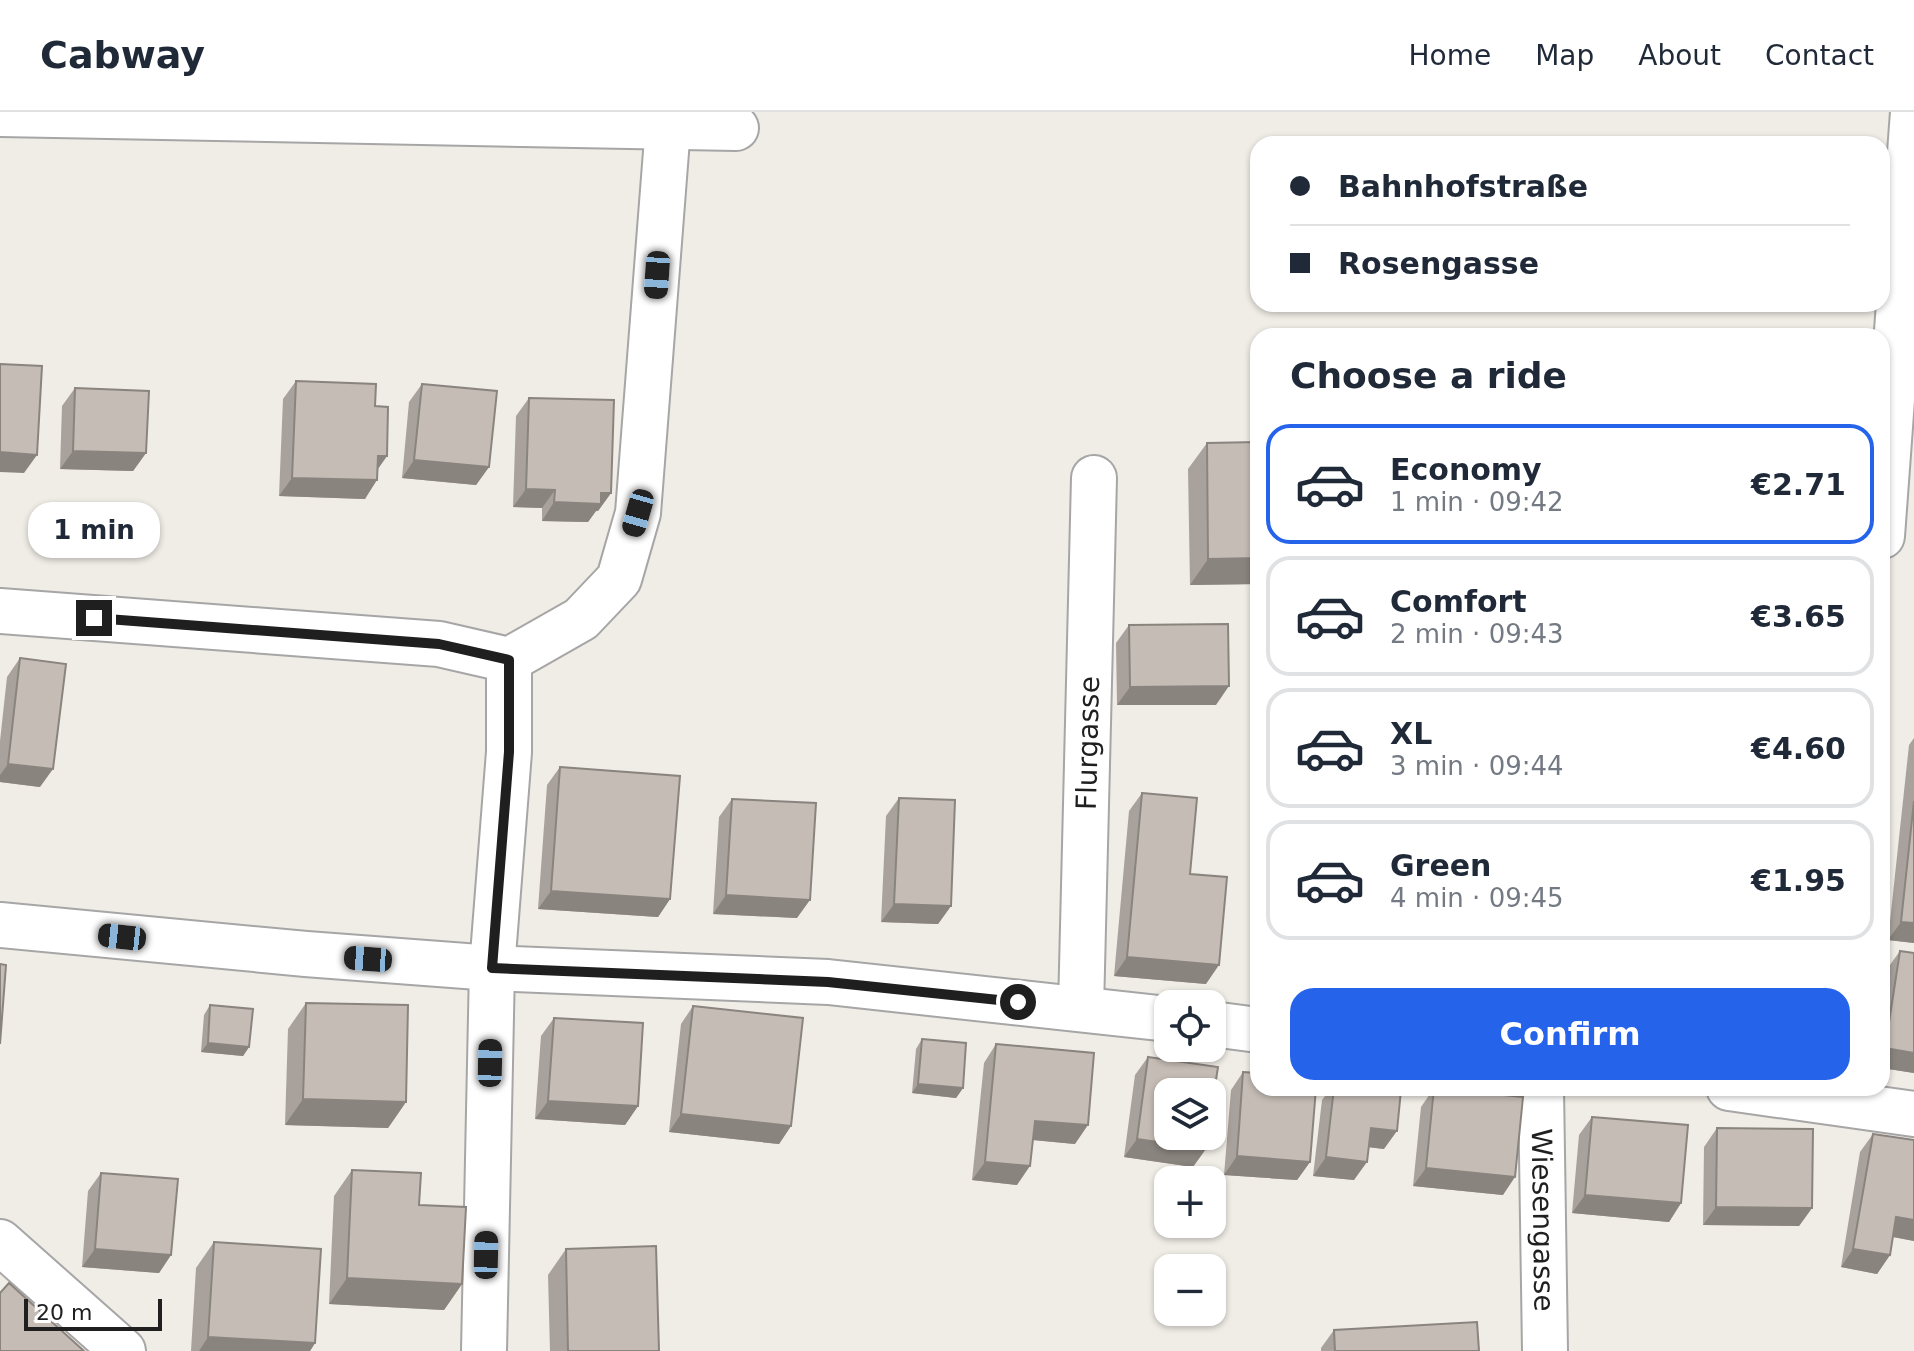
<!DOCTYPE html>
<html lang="en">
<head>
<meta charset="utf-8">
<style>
	:root { --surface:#fff; --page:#f2f2f3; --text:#1f2937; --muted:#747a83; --line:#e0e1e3; --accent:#2563eb }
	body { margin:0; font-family:"DejaVu Sans",sans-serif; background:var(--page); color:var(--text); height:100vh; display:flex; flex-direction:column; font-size:30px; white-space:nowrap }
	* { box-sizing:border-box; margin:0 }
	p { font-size:26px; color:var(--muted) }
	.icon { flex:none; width:44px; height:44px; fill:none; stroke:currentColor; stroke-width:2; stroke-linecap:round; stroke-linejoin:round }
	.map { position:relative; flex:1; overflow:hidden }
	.drawer { position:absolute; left:1250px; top:216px; width:640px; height:768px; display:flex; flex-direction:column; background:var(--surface); border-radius:24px; box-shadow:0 2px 6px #0004 }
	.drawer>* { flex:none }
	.guide { position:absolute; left:1250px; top:24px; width:640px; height:176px; border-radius:24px; box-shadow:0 2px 6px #0004; display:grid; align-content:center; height:176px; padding:0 40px; background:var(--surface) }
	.tools { position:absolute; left:1154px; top:878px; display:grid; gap:16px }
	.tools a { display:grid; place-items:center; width:72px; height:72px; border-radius:16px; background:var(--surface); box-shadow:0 2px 6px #0004; font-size:40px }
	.scale { position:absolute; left:24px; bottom:20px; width:138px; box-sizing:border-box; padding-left:8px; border:4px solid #1f1f1f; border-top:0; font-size:22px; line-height:28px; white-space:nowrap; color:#1f1f1f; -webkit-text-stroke:6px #fff; paint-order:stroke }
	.end { position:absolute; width:36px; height:36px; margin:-18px; border:10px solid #1f1f1f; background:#fff; box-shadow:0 0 0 4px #fff }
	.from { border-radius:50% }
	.bubble { position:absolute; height:56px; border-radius:24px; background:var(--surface); box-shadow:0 2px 6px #0004; font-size:26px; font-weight:800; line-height:56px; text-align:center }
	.car { position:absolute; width:24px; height:48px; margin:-24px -12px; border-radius:10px; box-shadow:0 0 6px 2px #0007; background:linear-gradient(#222 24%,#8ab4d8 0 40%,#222 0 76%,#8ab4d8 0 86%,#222 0) }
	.guide b { display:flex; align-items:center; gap:28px; height:76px; font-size:30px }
	.guide b+b { border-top:2px solid var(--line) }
	.guide i { width:20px; height:20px; background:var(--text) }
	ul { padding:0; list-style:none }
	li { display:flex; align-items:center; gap:24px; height:120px; margin:0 16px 12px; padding:0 24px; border:4px solid var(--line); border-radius:24px }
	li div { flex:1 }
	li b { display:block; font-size:30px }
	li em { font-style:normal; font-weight:800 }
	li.active { border-color:var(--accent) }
	li>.icon { width:72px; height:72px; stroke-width:1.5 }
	h2 { padding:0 40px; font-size:36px; line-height:96px }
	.cta { display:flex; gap:16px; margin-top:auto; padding:16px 40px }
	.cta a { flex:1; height:92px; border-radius:24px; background:var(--accent); color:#fff; font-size:32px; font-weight:800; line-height:92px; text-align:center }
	header { display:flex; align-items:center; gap:48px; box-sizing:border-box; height:112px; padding:0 40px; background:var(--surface); border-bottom:2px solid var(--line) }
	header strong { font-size:38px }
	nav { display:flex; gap:44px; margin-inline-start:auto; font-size:28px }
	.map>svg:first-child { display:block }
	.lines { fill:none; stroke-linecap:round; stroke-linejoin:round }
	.minor-casing { stroke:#a6a6a6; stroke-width:48 }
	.minor { stroke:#fff; stroke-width:44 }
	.wall { fill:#a9a29c }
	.shaded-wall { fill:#8a847f }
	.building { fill:#c5bcb5; stroke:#8a847f; stroke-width:2 }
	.route { stroke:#1f1f1f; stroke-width:10 }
	.labels { text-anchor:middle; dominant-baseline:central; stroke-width:8; stroke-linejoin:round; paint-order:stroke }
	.street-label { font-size:28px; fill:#1f1f1f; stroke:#fff }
</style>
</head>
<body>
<header>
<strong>Cabway</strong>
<nav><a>Home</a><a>Map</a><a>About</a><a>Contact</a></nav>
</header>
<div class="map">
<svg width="1914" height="1239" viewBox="0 0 1914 1239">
	<rect width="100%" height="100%" fill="#f0ece6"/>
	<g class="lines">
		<g class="minor-casing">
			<g id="minor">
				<path d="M 0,2 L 736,16"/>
				<path d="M 1882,424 L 1913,0"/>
				<path d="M 0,499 L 439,532 L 509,548 L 581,507 L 619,467 L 638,401 L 668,14"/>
				<path d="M 0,813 L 306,842 L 492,856 L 828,870 L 1168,907"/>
				<path id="s1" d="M 1081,897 L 1094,366"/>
				<path d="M 1212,912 L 1258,918"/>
				<path id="s2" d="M 1541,976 L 1545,1239"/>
				<path d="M 1729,976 L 1914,1002"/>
				<path d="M 0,1130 L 123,1239"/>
				<path d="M 484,1239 L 492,856 L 509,640 L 509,548"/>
			</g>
		</g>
		<use href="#minor" class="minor"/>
	</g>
	<path class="wall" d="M 296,269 L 375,294 L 387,344 L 378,357 L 365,387 L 279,384 L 283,287 Z
		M 422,272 L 489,355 L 476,373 L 402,366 L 409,290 Z
		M 75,276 L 146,341 L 133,359 L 60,357 L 62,294 Z
		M 529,286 L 611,381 L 598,399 L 596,399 L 588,410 L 542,409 L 542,396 L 513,395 L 516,304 Z
		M 1207,331 L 1258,472 L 1190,473 L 1188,357 Z
		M 1129,513 L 1216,593 L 1117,593 L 1116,531 Z
		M 20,546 L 40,675 L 0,670 L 0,629 L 7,565 Z
		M 1914,626 L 1914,831 L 1888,828 L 1909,633 Z
		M 560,655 L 670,787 L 658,805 L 538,797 L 547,673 Z
		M 1142,681 L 1206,872 L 1114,864 L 1129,699 Z
		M 899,686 L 951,794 L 938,812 L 881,810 L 886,704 Z
		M 732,687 L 797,806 L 713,802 L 719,705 Z
		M 1900,839 L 1914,841 L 1914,961 L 1882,956 L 1882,891 L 1887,857 Z
		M 306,891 L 406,990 L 388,1016 L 285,1013 L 288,917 Z
		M 210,893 L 249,935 L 243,944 L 201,940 L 204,903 Z
		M 693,894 L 791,1014 L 779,1032 L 669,1020 L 681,912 Z
		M 554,906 L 638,994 L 625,1013 L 535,1007 L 541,924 Z
		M 922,927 L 963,976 L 956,986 L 912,981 L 916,937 Z
		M 996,932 L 1075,1032 L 1033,1028 L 1017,1073 L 972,1068 L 984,951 Z
		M 1148,945 L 1193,1055 L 1124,1045 L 1135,963 Z
		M 1243,960 L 1310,1050 L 1297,1068 L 1224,1063 L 1231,978 Z
		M 1331,976 L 1384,976 L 1384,1037 L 1369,1035 L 1354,1068 L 1313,1064 L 1322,988 Z
		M 1434,976 L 1503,1083 L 1413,1074 L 1421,995 Z
		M 1592,1005 L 1681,1091 L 1669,1110 L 1572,1101 L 1579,1023 Z
		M 1717,1016 L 1812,1096 L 1799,1114 L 1703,1113 L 1704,1035 Z
		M 1873,1022 L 1914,1028 L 1914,1129 L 1893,1125 L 1890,1143 L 1877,1162 L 1841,1155 L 1860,1040 Z
		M 352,1058 L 419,1093 L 462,1172 L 444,1198 L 329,1192 L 334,1084 Z
		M 101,1061 L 171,1143 L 159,1161 L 82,1155 L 88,1079 Z
		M 214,1130 L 315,1231 L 310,1239 L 191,1239 L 196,1156 Z
		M 566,1137 L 659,1239 L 550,1239 L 548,1163 Z
		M 1334,1218 L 1479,1239 L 1321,1239 L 1321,1236 Z"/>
	<path class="shaded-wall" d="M 73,339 L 146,341 L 133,359 L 60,357 Z
		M 0,340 L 37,343 L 24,361 L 0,360 Z
		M 378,344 L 387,344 L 374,362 Z
		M 414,348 L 489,355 L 476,373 L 402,366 Z
		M 292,366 L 377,368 L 365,387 L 279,384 Z
		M 526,377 L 555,378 L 542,396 L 513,395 Z
		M 601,381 L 611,381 L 598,399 L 596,399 L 588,410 L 542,409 L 554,390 Z
		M 1258,446 L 1258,472 L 1190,473 L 1208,447 Z
		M 1229,574 L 1216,593 L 1117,593 L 1130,575 Z
		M 8,652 L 53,657 L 40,675 L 0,670 L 0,663 Z
		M 551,779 L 670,787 L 658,805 L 538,797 Z
		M 726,783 L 810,788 L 797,806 L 713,802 Z
		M 894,792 L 951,794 L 938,812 L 881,810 Z
		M 1901,810 L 1914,811 L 1914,831 L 1888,828 Z
		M 1127,845 L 1219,853 L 1206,872 L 1114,864 Z
		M 208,931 L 249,935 L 243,944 L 201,940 Z
		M 1885,936 L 1914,941 L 1914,961 L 1882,956 L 1882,941 Z
		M 918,972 L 963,976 L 956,986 L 912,981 Z
		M 303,987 L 406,990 L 388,1016 L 285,1013 Z
		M 548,989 L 638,994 L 625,1013 L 535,1007 Z
		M 681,1002 L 791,1014 L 779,1032 L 669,1020 Z
		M 1035,1009 L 1088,1013 L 1075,1032 L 1022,1027 Z
		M 1371,1016 L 1397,1019 L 1384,1037 L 1358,1034 Z
		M 1137,1027 L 1206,1037 L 1193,1055 L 1124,1045 Z
		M 1237,1044 L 1310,1050 L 1297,1068 L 1224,1063 Z
		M 1326,1045 L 1367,1050 L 1354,1068 L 1313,1064 Z
		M 985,1050 L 1030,1054 L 1017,1073 L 972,1068 Z
		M 1426,1056 L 1515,1065 L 1503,1083 L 1413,1074 Z
		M 1585,1083 L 1681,1091 L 1669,1110 L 1572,1101 Z
		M 1716,1095 L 1812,1096 L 1799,1114 L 1703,1113 Z
		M 1896,1105 L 1914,1108 L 1914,1129 L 1883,1123 Z
		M 95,1137 L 171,1143 L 159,1161 L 82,1155 Z
		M 1853,1137 L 1890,1143 L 1877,1162 L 1841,1155 Z
		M 347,1166 L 462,1172 L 444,1198 L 329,1192 Z
		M 208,1225 L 315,1231 L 310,1239 L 199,1239 Z"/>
	<path class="building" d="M 0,252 L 42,254 L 37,343 L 0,340 Z
		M 296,269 L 376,272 L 375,294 L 388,295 L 387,344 L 378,344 L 377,368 L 292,366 Z
		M 422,272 L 497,279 L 489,355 L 414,348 Z
		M 75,276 L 149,279 L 146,341 L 73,339 Z
		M 529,286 L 614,288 L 611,381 L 601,381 L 601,392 L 554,390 L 555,378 L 526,377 Z
		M 1258,330 L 1258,446 L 1208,447 L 1207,331 Z
		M 1228,512 L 1229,574 L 1130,575 L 1129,513 Z
		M 20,546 L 66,552 L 53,657 L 8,652 Z
		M 560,655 L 680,664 L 670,787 L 551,779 Z
		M 1142,681 L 1197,686 L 1190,762 L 1227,765 L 1219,853 L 1127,845 Z
		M 899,686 L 955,688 L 951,794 L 894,792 Z
		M 732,687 L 816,691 L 810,788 L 726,783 Z
		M 1914,689 L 1914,811 L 1901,810 Z
		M 1900,839 L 1914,841 L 1914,941 L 1885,936 Z
		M 0,852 L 6,853 L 0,932 Z
		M 306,891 L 408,893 L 406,990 L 303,987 Z
		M 210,893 L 253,897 L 249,935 L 208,931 Z
		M 693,894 L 803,906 L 791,1014 L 681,1002 Z
		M 554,906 L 643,911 L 638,994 L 548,989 Z
		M 922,927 L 966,931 L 963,976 L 918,972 Z
		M 996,932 L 1094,941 L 1088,1013 L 1035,1009 L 1030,1054 L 985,1050 Z
		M 1148,945 L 1218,955 L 1212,994 L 1212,980 L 1168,980 L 1168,1024 L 1208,1024 L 1206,1037 L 1137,1027 Z
		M 1243,960 L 1258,961 L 1258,976 L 1316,976 L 1310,1050 L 1237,1044 Z
		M 1334,976 L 1384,976 L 1401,978 L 1397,1019 L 1371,1016 L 1367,1050 L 1326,1045 Z
		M 1434,976 L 1523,985 L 1515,1065 L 1426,1056 Z
		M 1592,1005 L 1688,1013 L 1681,1091 L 1585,1083 Z
		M 1717,1016 L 1813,1017 L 1812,1096 L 1716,1095 Z
		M 1873,1022 L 1914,1028 L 1914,1108 L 1896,1105 L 1890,1143 L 1853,1137 Z
		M 352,1058 L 421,1061 L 419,1093 L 466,1095 L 462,1172 L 347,1166 Z
		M 101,1061 L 178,1067 L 171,1143 L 95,1137 Z
		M 214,1130 L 321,1137 L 315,1231 L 208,1225 Z
		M 656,1134 L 659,1239 L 568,1239 L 566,1137 Z
		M 9,1171 L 84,1239 L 0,1239 L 0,1181 Z
		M 1477,1210 L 1479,1239 L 1335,1239 L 1334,1218 Z"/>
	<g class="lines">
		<path class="route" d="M 94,506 L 439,532 L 509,548 L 509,640 L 492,856 L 828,870 L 1018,890"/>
	</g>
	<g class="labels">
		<g class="street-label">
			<text stroke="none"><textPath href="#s1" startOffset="266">Flurgasse</textPath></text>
			<text stroke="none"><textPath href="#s2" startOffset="132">Wiesengasse</textPath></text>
		</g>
	</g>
</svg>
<div class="tools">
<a><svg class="icon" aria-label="locate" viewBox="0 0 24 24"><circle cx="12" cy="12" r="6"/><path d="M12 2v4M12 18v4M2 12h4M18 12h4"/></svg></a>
<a><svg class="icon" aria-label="layers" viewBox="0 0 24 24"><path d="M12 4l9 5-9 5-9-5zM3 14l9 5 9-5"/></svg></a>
<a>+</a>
<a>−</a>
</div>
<div class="scale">20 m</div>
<i class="end from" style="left:1018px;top:890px"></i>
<i class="end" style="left:94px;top:506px"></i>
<div class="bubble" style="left:28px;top:390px;width:132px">1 min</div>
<i class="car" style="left:657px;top:163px;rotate:184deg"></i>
<i class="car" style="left:638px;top:401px;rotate:196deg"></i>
<i class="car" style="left:122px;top:825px;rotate:276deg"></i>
<i class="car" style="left:368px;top:847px;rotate:274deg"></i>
<i class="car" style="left:490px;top:951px;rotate:1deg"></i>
<i class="car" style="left:486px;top:1143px;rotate:1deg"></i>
<div class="guide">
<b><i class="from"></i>Bahnhofstraße</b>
<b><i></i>Rosengasse</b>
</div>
<section class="drawer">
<h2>Choose a ride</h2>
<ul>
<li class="active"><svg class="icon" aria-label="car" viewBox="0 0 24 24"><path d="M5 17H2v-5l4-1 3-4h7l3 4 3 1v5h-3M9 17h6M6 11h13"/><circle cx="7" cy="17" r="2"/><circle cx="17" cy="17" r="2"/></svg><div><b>Economy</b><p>1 min · 09:42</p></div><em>€2.71</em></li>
<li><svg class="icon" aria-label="car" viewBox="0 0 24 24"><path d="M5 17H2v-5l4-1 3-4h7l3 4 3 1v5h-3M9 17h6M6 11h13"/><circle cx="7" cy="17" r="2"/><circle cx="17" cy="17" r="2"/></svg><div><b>Comfort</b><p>2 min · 09:43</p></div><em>€3.65</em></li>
<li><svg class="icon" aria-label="car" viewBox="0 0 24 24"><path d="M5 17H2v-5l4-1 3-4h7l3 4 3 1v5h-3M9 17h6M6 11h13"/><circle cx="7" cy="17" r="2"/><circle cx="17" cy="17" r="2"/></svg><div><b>XL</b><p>3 min · 09:44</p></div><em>€4.60</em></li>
<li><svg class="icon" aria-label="car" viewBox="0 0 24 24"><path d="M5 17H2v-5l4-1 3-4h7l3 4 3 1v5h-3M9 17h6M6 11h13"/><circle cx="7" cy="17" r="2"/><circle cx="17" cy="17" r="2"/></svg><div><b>Green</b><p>4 min · 09:45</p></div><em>€1.95</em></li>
</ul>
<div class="cta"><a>Confirm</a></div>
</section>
</div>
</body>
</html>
